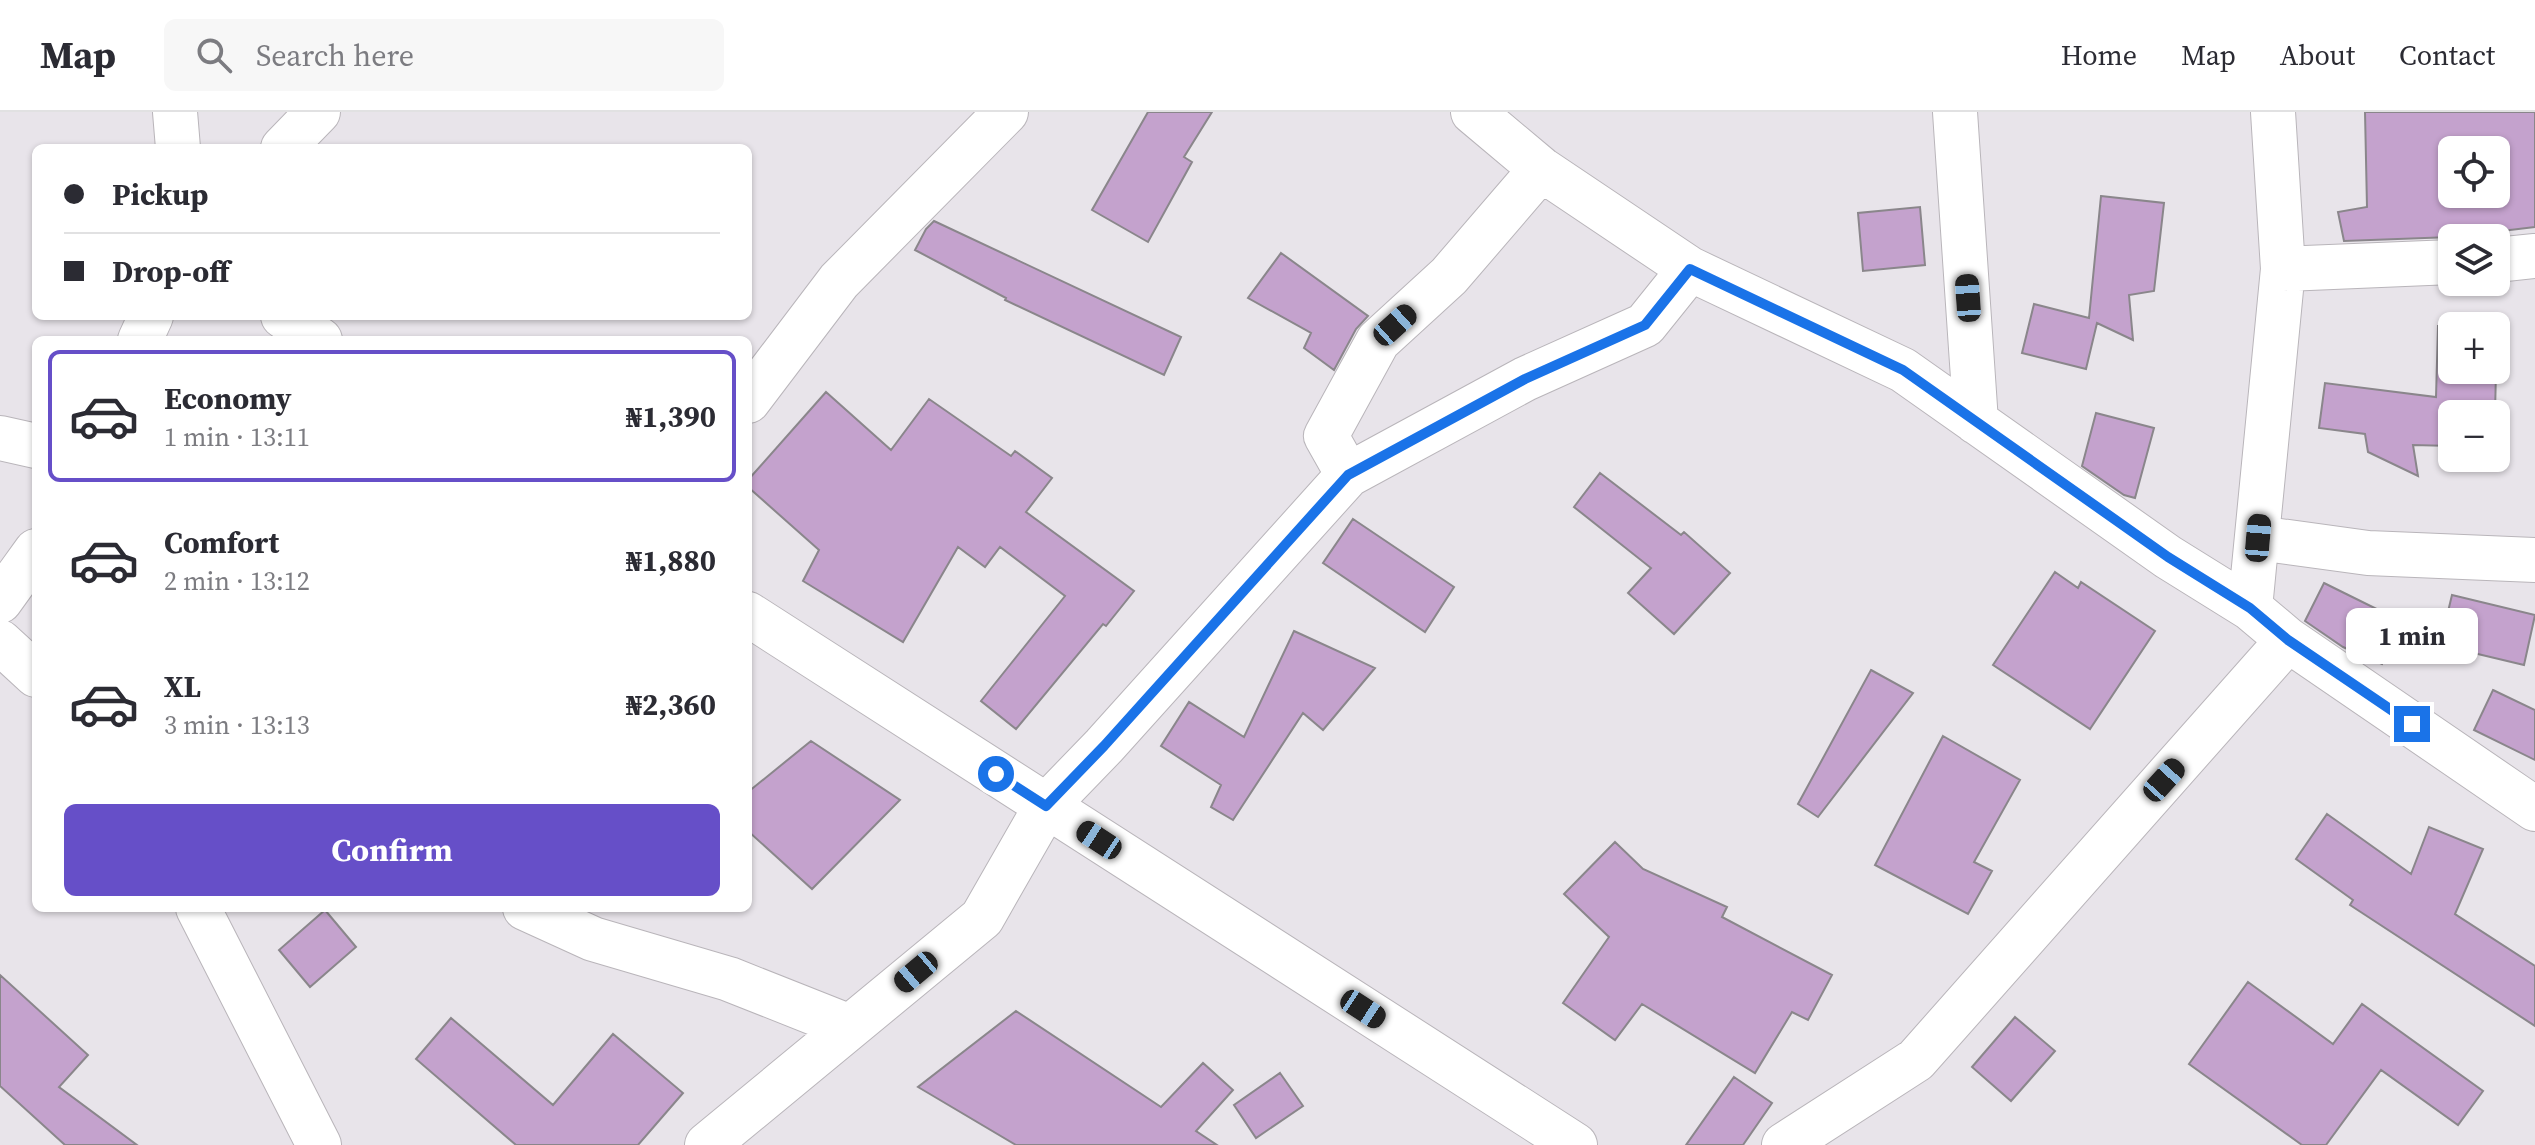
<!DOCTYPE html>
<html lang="en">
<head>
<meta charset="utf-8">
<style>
	:root { --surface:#fff; --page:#f7f7f7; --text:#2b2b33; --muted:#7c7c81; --line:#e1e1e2; --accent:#664fc8 }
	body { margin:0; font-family:"Source Serif 4",serif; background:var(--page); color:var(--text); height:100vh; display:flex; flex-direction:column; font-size:30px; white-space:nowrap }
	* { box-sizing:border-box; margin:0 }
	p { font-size:26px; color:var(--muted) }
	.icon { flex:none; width:44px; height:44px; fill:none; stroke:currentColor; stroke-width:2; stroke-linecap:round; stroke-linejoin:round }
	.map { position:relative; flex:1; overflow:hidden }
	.sheet { position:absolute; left:32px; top:224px; width:720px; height:576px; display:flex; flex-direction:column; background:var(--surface); border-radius:12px; box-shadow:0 2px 6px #0004 }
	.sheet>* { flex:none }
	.banner { position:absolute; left:32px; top:32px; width:720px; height:176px; border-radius:12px; box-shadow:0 2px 6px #0004; display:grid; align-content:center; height:176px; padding:0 32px; background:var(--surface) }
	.buttons { position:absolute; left:2438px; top:24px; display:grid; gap:16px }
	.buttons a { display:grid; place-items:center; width:72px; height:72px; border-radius:12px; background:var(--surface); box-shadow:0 2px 6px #0004; font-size:40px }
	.end { position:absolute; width:36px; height:36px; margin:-18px; border:10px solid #1a73e8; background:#fff; box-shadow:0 0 0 4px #fff }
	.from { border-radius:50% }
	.bubble { position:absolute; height:56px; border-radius:12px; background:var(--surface); box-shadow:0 2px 6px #0004; font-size:26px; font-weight:700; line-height:56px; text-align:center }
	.car { position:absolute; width:24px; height:48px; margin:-24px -12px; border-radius:10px; box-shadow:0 0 6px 2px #0007; background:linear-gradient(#222 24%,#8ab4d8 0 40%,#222 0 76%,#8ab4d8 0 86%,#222 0) }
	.banner b { display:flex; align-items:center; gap:28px; height:76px; font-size:30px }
	.banner b+b { border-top:2px solid var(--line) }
	.banner i { width:20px; height:20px; background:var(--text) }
	ul { padding:14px 0 0; list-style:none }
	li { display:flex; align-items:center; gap:24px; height:132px; margin:0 16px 12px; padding:0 16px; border:4px solid transparent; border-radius:12px }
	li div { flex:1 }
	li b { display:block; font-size:30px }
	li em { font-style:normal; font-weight:700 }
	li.current { border-color:var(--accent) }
	li>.icon { width:72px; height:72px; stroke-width:1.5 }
	.primary-button { display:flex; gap:16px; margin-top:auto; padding:16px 32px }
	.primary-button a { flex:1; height:92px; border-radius:12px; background:var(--accent); color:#fff; font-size:32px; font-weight:700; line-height:92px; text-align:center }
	header { display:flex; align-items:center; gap:48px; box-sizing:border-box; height:112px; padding:0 40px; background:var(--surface); border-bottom:2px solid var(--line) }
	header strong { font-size:38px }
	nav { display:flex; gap:44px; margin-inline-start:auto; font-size:28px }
	.search { width:560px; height:72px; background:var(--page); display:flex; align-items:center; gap:20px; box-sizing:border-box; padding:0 28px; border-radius:12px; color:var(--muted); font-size:30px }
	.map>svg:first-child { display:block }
	.building { fill:#c4a2cd; stroke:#8a868b; stroke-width:2; fill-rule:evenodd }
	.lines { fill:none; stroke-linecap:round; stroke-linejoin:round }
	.street-casing { stroke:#b9b5ba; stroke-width:46 }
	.street { stroke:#fff; stroke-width:44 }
	.route { stroke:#1a73e8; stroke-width:10 }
</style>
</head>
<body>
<header>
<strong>Map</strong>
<div class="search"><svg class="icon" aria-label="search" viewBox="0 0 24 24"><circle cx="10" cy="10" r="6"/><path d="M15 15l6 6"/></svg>Search here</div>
<nav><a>Home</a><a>Map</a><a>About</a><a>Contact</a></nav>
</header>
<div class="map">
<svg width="2535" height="1033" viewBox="0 0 2535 1033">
	<rect width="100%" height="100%" fill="#e8e4ea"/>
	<path class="building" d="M 1148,0 L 1212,0 L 1184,45 L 1192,50 L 1148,130 L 1092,98 Z
		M 2365,0 L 2535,0 L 2535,115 L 2452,125 L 2344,129 L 2338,100 L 2367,95 ZM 2452,38 L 2496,38 L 2496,82 L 2452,82 Z
		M 2101,84 L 2164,91 L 2154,179 L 2129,183 L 2133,228 L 2097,211 L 2086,257 L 2022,241 L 2034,192 L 2089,206 Z
		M 1920,95 L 1925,153 L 1863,159 L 1858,101 Z
		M 934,109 L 1181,225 L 1164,263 L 1005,188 L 1006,186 L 915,138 L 926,117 Z
		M 1281,141 L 1368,204 L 1356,217 L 1334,258 L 1304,236 L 1311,221 L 1248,186 Z
		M 2438,214 L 2452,214 L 2452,258 L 2496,258 L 2497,216 L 2495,302 L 2452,302 L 2452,334 L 2413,333 L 2418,364 L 2368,340 L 2365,322 L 2319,316 L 2325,271 L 2436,285 Z
		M 826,280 L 891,338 L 929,287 L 1011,344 L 1015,339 L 1052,366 L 1026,400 L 1134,479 L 1106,514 L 1103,512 L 1016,617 L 981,589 L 1065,484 L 1000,435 L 985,455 L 958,435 L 903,530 L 803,469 L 819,438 L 748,375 L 748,368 Z
		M 2096,301 L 2154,316 L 2135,386 L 2124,383 L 2082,354 Z
		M 1600,361 L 1681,423 L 1684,420 L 1730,461 L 1674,522 L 1628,481 L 1651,456 L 1574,395 Z
		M 1353,407 L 1454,475 L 1425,520 L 1323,451 Z
		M 2055,460 L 2078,476 L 2081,470 L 2155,519 L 2090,617 L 1993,553 Z
		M 2324,471 L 2403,510 L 2382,552 L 2343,535 L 2305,509 Z
		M 2452,483 L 2535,503 L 2524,553 L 2440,533 Z
		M 1294,519 L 1375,556 L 1323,618 L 1303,601 L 1233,708 L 1211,695 L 1221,673 L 1161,634 L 1189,590 L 1244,625 Z
		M 1871,558 L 1913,581 L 1818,705 L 1798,692 Z
		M 2493,578 L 2535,598 L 2535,648 L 2474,618 Z
		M 1943,624 L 2020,668 L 1974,750 L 1992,759 L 1968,802 L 1875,753 Z
		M 811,629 L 900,688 L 812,777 L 748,719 L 748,680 Z
		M 2327,702 L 2411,762 L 2429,715 L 2483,737 L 2455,802 L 2535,854 L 2535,914 L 2350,793 L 2353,788 L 2296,747 Z
		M 1615,730 L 1643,757 L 1727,795 L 1722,805 L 1832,863 L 1808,908 L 1792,900 L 1755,961 L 1642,892 L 1615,928 L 1563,891 L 1609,825 L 1564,782 Z
		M 325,798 L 356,835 L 310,875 L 279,838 Z
		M 0,863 L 88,943 L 59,975 L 137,1033 L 65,1033 L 0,974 Z
		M 2248,870 L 2333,932 L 2362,892 L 2483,979 L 2458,1013 L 2381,958 L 2326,1033 L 2302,1033 L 2189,952 Z
		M 1016,899 L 1161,995 L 1203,951 L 1233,978 L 1196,1019 L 1217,1033 L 1016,1033 L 918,975 Z
		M 2015,905 L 2055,939 L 2011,989 L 1972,955 Z
		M 451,906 L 553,993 L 613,922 L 683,981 L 638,1033 L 516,1033 L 416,947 Z
		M 1280,961 L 1303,994 L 1256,1026 L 1234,993 Z
		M 1734,965 L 1772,991 L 1743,1033 L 1686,1033 Z"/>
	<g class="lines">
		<g class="street-casing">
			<path id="street" d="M 175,0 L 178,36
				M 1473,0 L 1541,57 L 1690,157 L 1903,258 L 2168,445 L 2250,496 L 2288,528 L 2535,697
				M 1955,0 L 1976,310
				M 283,36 L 318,0
				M 2496,148 L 2535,144
				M 2283,157 L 2452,150
				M 283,204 L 320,228
				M 140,228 L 151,204
				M 748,289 L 839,169 L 1006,0
				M 0,326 L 36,334
				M 1348,363 L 1326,324 L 1378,229 L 1449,164 L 1541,57
				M 2258,426 L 2368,441 L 2535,448
				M 0,489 L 36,439
				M 2250,496 L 2283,157 L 2273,0
				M 748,502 L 1575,1033
				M 0,530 L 36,563
				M 198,796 L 319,1033
				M 525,796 L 593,827 L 729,867 L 850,915
				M 707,1033 L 982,806 L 1046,694 L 1104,634 L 1348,363 L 1525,267 L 1645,213 L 1690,157
				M 1784,1033 L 1916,948 L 2288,528"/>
		</g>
		<use href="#street" class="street"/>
	</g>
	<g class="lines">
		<path class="route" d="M 996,662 L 1046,694 L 1104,634 L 1348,363 L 1525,267 L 1645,213 L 1690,157 L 1903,258 L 2168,445 L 2250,496 L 2288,528 L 2412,612"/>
	</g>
</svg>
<div class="buttons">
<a><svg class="icon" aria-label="locate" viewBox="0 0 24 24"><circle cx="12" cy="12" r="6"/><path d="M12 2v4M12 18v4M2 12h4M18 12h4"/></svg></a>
<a><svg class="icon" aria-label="layers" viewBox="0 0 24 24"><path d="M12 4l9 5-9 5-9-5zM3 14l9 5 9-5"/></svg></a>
<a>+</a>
<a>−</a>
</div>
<i class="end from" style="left:996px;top:662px"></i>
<i class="end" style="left:2412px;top:612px"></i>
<div class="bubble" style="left:2346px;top:496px;width:132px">1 min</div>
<i class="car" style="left:1968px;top:186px;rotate:356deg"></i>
<i class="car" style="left:1395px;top:213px;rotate:48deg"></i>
<i class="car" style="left:2258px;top:426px;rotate:5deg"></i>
<i class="car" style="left:2164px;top:668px;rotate:42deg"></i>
<i class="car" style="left:1099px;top:728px;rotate:303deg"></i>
<i class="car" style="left:916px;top:860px;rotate:230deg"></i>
<i class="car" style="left:1363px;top:897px;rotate:123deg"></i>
<div class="banner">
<b><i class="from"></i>Pickup</b>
<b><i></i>Drop-off</b>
</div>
<section class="sheet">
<ul>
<li class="current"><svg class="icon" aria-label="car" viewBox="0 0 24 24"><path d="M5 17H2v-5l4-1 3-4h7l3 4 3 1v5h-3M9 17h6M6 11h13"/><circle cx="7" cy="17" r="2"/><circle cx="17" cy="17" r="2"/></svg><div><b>Economy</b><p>1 min · 13:11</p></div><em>₦1,390</em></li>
<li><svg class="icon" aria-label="car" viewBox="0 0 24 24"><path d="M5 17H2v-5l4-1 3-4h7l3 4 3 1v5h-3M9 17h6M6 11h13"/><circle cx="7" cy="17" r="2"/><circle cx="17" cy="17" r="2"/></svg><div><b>Comfort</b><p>2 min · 13:12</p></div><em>₦1,880</em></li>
<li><svg class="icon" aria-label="car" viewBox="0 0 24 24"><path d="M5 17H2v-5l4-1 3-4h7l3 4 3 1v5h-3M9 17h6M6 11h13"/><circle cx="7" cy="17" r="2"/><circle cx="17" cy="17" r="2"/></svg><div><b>XL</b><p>3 min · 13:13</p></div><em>₦2,360</em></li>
</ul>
<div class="primary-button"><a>Confirm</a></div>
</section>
</div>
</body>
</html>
